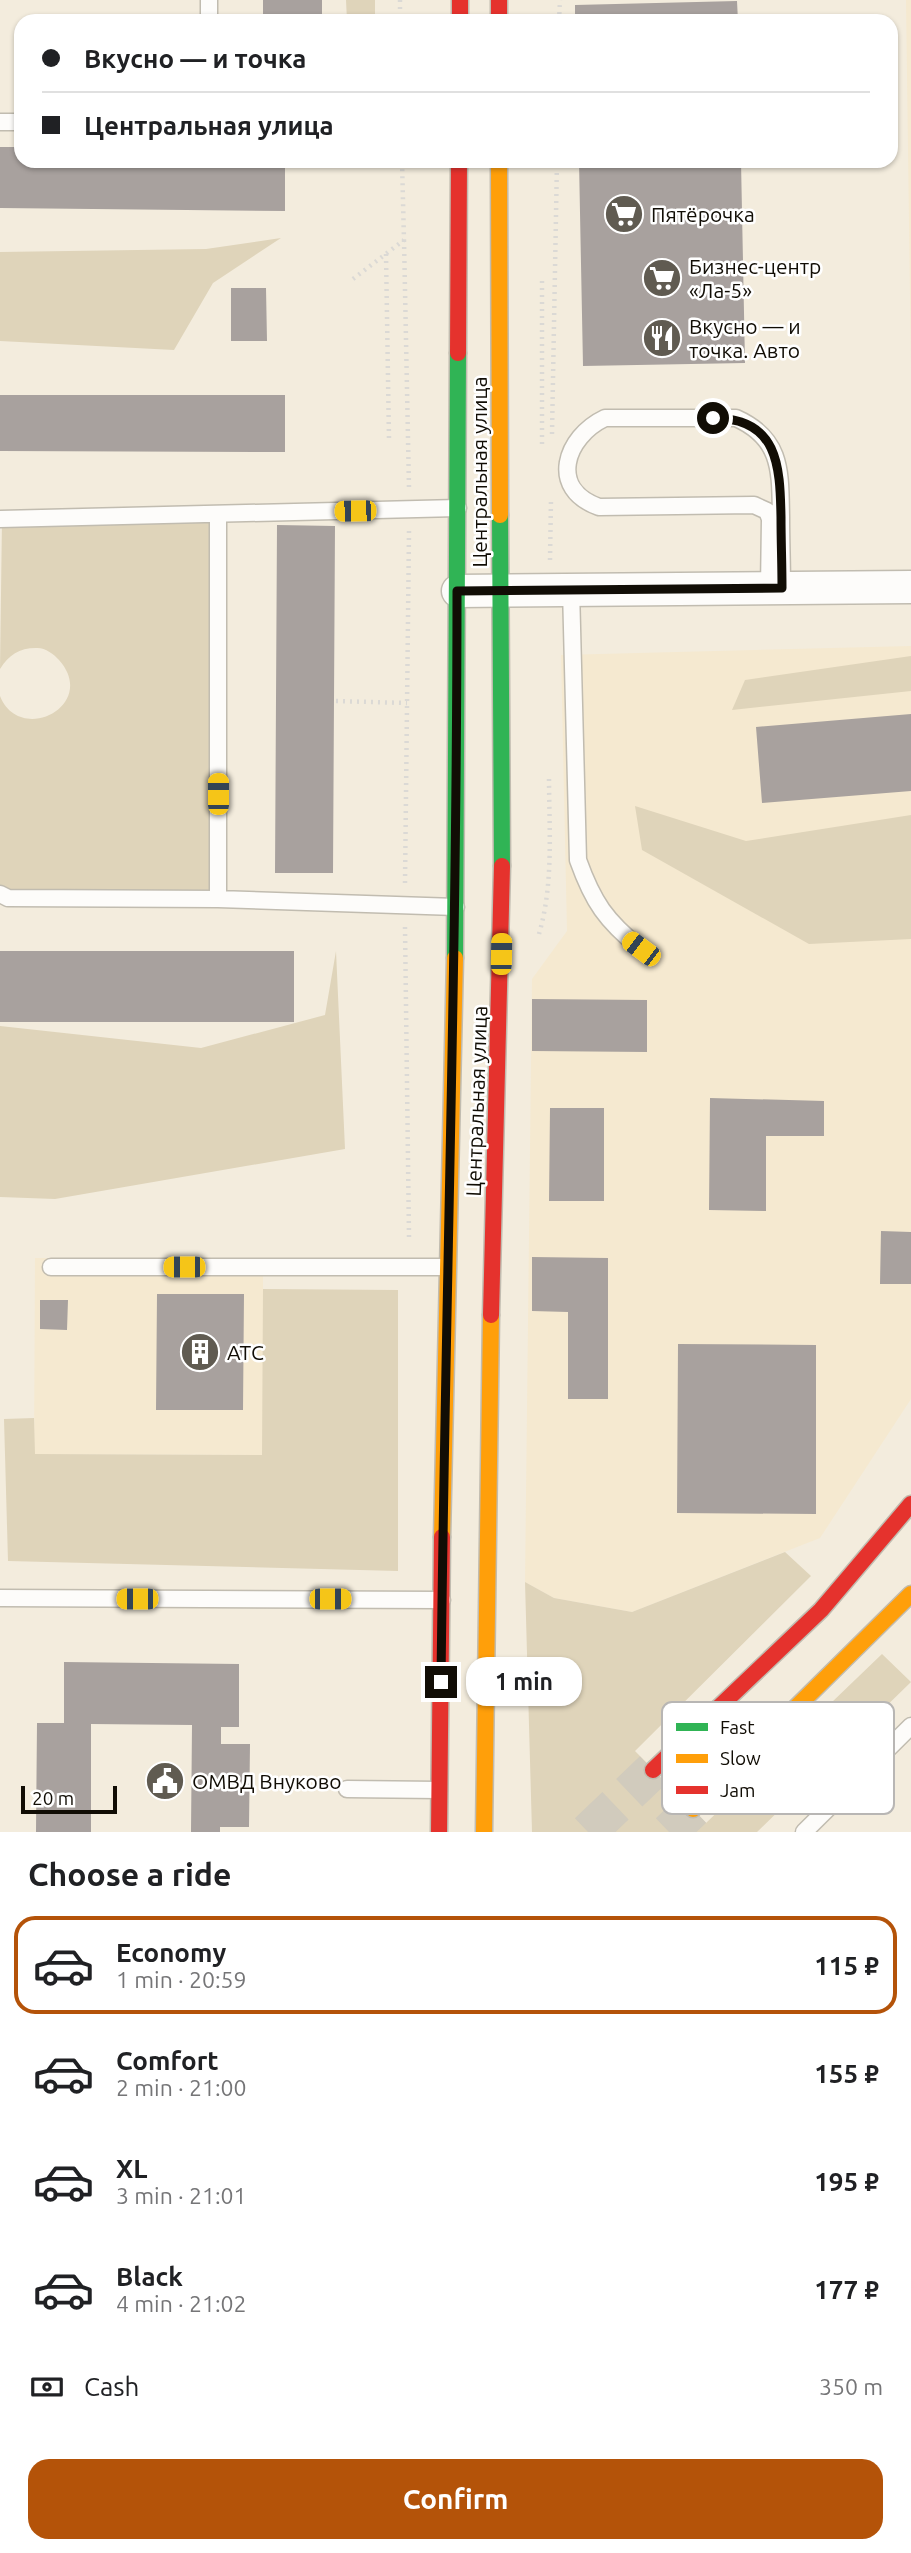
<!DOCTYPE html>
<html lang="en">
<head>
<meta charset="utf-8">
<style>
	:root { --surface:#fff; --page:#f6f6f6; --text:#202124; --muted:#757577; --line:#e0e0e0; --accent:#b45309 }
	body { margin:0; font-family:Ubuntu,sans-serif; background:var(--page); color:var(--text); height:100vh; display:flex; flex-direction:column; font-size:26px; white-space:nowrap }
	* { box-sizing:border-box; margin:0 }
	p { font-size:23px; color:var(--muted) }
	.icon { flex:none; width:38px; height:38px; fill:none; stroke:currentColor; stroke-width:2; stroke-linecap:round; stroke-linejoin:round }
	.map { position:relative; height:1832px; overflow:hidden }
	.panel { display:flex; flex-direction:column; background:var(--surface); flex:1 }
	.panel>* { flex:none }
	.hud { position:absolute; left:14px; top:14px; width:884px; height:154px; border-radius:21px; box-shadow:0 2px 5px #0004; display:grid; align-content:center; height:154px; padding:0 28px; background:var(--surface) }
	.scale { position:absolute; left:21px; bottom:18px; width:96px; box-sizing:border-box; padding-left:7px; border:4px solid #110d05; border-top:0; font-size:19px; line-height:24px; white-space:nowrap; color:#110d05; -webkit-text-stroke:5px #fff; paint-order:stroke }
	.end { position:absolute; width:32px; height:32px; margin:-16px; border:9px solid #110d05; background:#fff; box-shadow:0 0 0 4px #fff }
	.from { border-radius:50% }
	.bubble { position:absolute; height:49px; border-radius:21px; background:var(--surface); box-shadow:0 2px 5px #0004; font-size:23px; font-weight:700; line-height:49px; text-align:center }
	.car { position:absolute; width:21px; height:42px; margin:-21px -10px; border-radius:9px; box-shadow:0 0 5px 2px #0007; background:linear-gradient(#f5c518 24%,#345 0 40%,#f5c518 0 76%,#345 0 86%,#f5c518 0) }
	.hud b { display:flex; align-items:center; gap:24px; height:66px; font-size:26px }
	.hud b+b { border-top:2px solid var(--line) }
	.hud i { width:18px; height:18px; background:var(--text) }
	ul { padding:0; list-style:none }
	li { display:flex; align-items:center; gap:21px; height:98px; margin:0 14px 10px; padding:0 14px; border:4px solid transparent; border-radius:21px }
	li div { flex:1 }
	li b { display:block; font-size:26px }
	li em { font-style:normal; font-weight:700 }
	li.on { border-color:var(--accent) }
	li>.icon { width:63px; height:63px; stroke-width:1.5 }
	h2 { padding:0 28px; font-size:32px; line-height:84px }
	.pay { display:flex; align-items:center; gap:18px; height:77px; padding:0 28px; font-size:26px }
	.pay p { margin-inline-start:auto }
	.button { display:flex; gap:14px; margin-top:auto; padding:14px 28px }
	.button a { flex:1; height:80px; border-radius:21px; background:var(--accent); color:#fff; font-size:28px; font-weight:700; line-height:80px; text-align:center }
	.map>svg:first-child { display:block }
	.built { fill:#f5e9d0 }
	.green { fill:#dfd4ba }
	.building { fill:#a8a19e }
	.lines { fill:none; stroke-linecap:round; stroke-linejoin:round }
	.secondary-tunnel { stroke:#d1cbbd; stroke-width:38; stroke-dasharray:38 19; stroke-linecap:butt }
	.lane-casing { stroke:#c1bcb0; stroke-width:19 }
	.street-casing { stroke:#c1bcb0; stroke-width:35 }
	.fast-casing { stroke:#c1bcb0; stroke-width:19 }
	.slow-casing { stroke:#c1bcb0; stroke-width:19 }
	.jam-casing { stroke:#c1bcb0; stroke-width:19 }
	.path { stroke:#dbd9d5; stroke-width:4.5; stroke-dasharray:2 5; stroke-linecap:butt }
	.lane { stroke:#fdfcfa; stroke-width:16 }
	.street { stroke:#fdfcfa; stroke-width:32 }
	.fast { stroke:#30b455; stroke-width:16 }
	.slow { stroke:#ff9f0a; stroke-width:16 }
	.jam { stroke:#e5322d; stroke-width:16 }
	.route { stroke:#110d05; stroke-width:9 }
	.labels { text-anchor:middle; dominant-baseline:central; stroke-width:5; stroke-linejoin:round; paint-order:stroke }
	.poi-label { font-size:21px; fill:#110d05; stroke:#fff; text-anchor:start }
	.street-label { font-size:21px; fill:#110d05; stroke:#fff }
	.key { fill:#fff; stroke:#b8b6b4; stroke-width:2 }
	.key-label { font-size:19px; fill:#110d05 }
</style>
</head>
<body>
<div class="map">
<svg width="911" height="1832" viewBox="0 0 911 1832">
	<rect width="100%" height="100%" fill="#f3ecdd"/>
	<path class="built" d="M 906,0 L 911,0 L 911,371 Z
		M 911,646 L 911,1399 L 820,1538 L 632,1612 L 554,1598 L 525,1582 L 532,979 L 567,931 L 561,655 Z
		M 35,1258 L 263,1259 L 263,1455 L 34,1454 Z"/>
	<path class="green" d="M 346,0 L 375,0 L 375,21 L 347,21 Z
		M 281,238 L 213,283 L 174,350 L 0,341 L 0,252 L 206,249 Z
		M 218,514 L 218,899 L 0,894 L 0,696 C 20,746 99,705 59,660 C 54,654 44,647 36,648 C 19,648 9,655 0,669 L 2,519 Z
		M 911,656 L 911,691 L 732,710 L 745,680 Z
		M 635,806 L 746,841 L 911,815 L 911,939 L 809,944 L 642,850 Z
		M 336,951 L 345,1149 L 55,1199 L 0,1197 L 0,1026 L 201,1048 L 325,1015 Z
		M 263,1289 L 398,1290 L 398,1571 L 8,1561 L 4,1419 L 34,1418 L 35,1454 L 262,1455 Z
		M 785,1552 L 811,1576 L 635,1751 L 706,1823 L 882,1654 L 911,1682 L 757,1832 L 532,1832 L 525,1582 L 554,1598 L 632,1612 Z"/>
	<path class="building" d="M 263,0 L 322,0 L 322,21 L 263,21 Z
		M 737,1 L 738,21 L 575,21 L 575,5 Z
		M 0,147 L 21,147 L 21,161 L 285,161 L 285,211 L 0,208 Z
		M 579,161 L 741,161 L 745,363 L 583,366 Z
		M 231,288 L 266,288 L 267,341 L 231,341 Z
		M 0,395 L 285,395 L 285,452 L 0,451 Z
		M 277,525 L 335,526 L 333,873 L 275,873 Z
		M 911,714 L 911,791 L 762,803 L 756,727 Z
		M 0,951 L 294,951 L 294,1022 L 0,1022 Z
		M 532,999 L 647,1000 L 647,1052 L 532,1051 Z
		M 710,1098 L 824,1101 L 824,1136 L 766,1136 L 766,1211 L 709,1210 Z
		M 550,1108 L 604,1108 L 604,1201 L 549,1201 Z
		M 881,1231 L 911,1232 L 911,1284 L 880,1284 Z
		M 532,1257 L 608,1258 L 608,1399 L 568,1399 L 568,1312 L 532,1311 Z
		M 157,1294 L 244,1294 L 243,1410 L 156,1410 Z
		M 40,1300 L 68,1300 L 67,1330 L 40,1329 Z
		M 678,1344 L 816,1345 L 816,1514 L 677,1513 Z
		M 64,1662 L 239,1664 L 239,1727 L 221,1727 L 221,1744 L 250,1744 L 249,1827 L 220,1827 L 220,1832 L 191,1832 L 192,1725 L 91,1724 L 91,1832 L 36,1832 L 37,1723 L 64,1723 Z"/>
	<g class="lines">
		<path class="secondary-tunnel" d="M 588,1832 L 653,1770
			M 669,1832 L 693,1809"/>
		<g class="lane-casing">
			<path id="lane" d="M 209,21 L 209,0
				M 0,122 L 21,122
				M 218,514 L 218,899
				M 0,519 L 458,508
				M 769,588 L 770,519 L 767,511 L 754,505 L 599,507 C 548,489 565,437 605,418 L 736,418 C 783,439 780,473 781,517 C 781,541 782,564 782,588
				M 571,589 L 578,860 C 593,902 606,921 641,949
				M 0,894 L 8,898 L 218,899 L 456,907
				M 51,1267 L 447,1267
				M 0,1598 L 442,1600
				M 347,1789 L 439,1790
				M 804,1832 L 911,1726"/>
		</g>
		<g class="street-casing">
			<path id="street" d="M 458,591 L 911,587"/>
		</g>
		<g class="fast-casing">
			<path id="fast" d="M 500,515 L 502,866
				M 455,958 L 458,353"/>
		</g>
		<g class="slow-casing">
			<path id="slow" d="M 499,161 L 500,515
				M 442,1537 L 455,958
				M 693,1809 L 911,1594
				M 484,1832 L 491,1315"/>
		</g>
		<g class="jam-casing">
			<path id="jam" d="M 460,0 L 460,21
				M 499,0 L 499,21
				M 458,353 L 459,161
				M 491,1315 L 502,866
				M 653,1770 L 821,1610 L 911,1504
				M 439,1832 L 442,1537"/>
		</g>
		<path class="path" d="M 400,0 L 400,21
			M 559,21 L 560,0
			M 404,240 L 409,488
			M 386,254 L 389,440
			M 353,279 L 404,240 L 402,161
			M 552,434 L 557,161
			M 542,444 L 542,281
			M 550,560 L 551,499
			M 336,701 L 407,703
			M 405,883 L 409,531
			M 405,927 L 409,1237
			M 539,934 C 554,883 549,828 549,775"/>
		<use href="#lane" class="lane"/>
		<use href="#street" class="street"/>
		<use href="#fast" class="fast"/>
		<use href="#slow" class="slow"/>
		<use href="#jam" class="jam"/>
	</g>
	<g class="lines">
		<path class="route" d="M 441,1682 C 445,1318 457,955 457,591 L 782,588 C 782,564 781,541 781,517 C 780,465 778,418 713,418"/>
	</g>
	<defs>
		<g id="supermarket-disc" transform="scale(2.0125)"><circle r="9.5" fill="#605b51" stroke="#fff"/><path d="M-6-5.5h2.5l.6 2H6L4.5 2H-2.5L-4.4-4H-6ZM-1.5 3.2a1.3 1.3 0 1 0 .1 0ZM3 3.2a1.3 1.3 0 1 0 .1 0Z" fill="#fff"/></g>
		<g id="restaurant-disc" transform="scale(2.0125)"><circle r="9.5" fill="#605b51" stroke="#fff"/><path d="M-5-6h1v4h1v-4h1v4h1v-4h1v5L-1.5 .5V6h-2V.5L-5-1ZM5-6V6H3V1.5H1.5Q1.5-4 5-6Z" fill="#fff"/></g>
		<g id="building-disc" transform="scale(2.0125)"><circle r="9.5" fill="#605b51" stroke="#fff"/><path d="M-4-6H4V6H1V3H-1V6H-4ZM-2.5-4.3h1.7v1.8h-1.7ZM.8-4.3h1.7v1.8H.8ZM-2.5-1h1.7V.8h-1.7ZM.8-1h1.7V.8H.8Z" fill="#fff"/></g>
		<g id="civic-disc" transform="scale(2.0125)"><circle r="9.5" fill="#605b51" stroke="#fff"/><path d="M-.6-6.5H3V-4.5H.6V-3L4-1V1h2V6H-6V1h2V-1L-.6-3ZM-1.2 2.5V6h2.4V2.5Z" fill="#fff"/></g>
	</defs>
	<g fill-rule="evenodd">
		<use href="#supermarket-disc" x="624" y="214"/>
		<use href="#supermarket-disc" x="662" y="278"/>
		<use href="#restaurant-disc" x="662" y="338"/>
		<use href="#building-disc" x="200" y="1352"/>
		<use href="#civic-disc" x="165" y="1781"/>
	</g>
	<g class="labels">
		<g class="poi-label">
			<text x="651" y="214">Пятёрочка</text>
			<text x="689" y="266">Бизнес-центр<tspan x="689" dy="24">«Ла-5»</tspan></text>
			<text x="689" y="326">Вкусно — и<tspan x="689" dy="24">точка. Авто</tspan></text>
			<text x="227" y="1352">АТС</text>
			<text x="192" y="1781">ОМВД Внуково</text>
		</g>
		<g class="street-label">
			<text transform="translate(479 472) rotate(-90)">Центральная улица</text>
			<text transform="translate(476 1101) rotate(-88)">Центральная улица</text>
		</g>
	</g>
	<rect x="662" y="1702" width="232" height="112" rx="10" class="key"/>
	<rect x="676" y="1723" width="32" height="8" fill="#30b455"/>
	<rect x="676" y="1754" width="32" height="9" fill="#ff9f0a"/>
	<rect x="676" y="1786" width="32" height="8" fill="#e5322d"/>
	<g class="key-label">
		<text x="720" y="1734">Fast</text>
		<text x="720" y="1765">Slow</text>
		<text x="720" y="1797">Jam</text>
	</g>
</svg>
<div class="scale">20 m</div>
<i class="end from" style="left:713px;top:418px"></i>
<i class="end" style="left:441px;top:1682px"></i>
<div class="bubble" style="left:466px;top:1657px;width:116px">1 min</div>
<i class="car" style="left:355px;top:511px;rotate:269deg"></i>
<i class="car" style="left:218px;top:794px;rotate:0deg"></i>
<i class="car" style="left:641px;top:949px;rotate:307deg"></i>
<i class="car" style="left:501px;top:954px;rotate:1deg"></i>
<i class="car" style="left:184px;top:1267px;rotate:270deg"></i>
<i class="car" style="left:137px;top:1599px;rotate:270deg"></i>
<i class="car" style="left:330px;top:1599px;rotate:90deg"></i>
<div class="hud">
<b><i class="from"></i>Вкусно — и точка</b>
<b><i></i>Центральная улица</b>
</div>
</div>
<section class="panel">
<h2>Choose a ride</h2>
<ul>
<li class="on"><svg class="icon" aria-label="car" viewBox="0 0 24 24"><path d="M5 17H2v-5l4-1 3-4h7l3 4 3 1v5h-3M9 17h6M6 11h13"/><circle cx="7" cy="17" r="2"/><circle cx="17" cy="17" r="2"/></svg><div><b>Economy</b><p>1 min · 20:59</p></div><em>115 ₽</em></li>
<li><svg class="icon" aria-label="car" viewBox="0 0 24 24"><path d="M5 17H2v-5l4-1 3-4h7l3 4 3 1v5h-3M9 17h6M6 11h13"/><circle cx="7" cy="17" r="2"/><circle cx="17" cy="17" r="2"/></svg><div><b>Comfort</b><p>2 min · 21:00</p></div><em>155 ₽</em></li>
<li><svg class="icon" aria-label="car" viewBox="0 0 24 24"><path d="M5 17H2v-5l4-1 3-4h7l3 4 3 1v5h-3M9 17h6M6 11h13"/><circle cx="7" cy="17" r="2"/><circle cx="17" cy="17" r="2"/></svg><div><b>XL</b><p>3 min · 21:01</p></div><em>195 ₽</em></li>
<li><svg class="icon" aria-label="car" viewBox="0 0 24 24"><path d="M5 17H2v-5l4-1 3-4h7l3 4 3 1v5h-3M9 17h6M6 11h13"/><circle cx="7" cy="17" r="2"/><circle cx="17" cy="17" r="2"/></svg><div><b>Black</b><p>4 min · 21:02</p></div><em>177 ₽</em></li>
</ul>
<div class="pay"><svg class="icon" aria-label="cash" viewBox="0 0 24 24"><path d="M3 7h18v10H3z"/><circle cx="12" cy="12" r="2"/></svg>Cash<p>350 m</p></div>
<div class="button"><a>Confirm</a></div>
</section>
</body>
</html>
